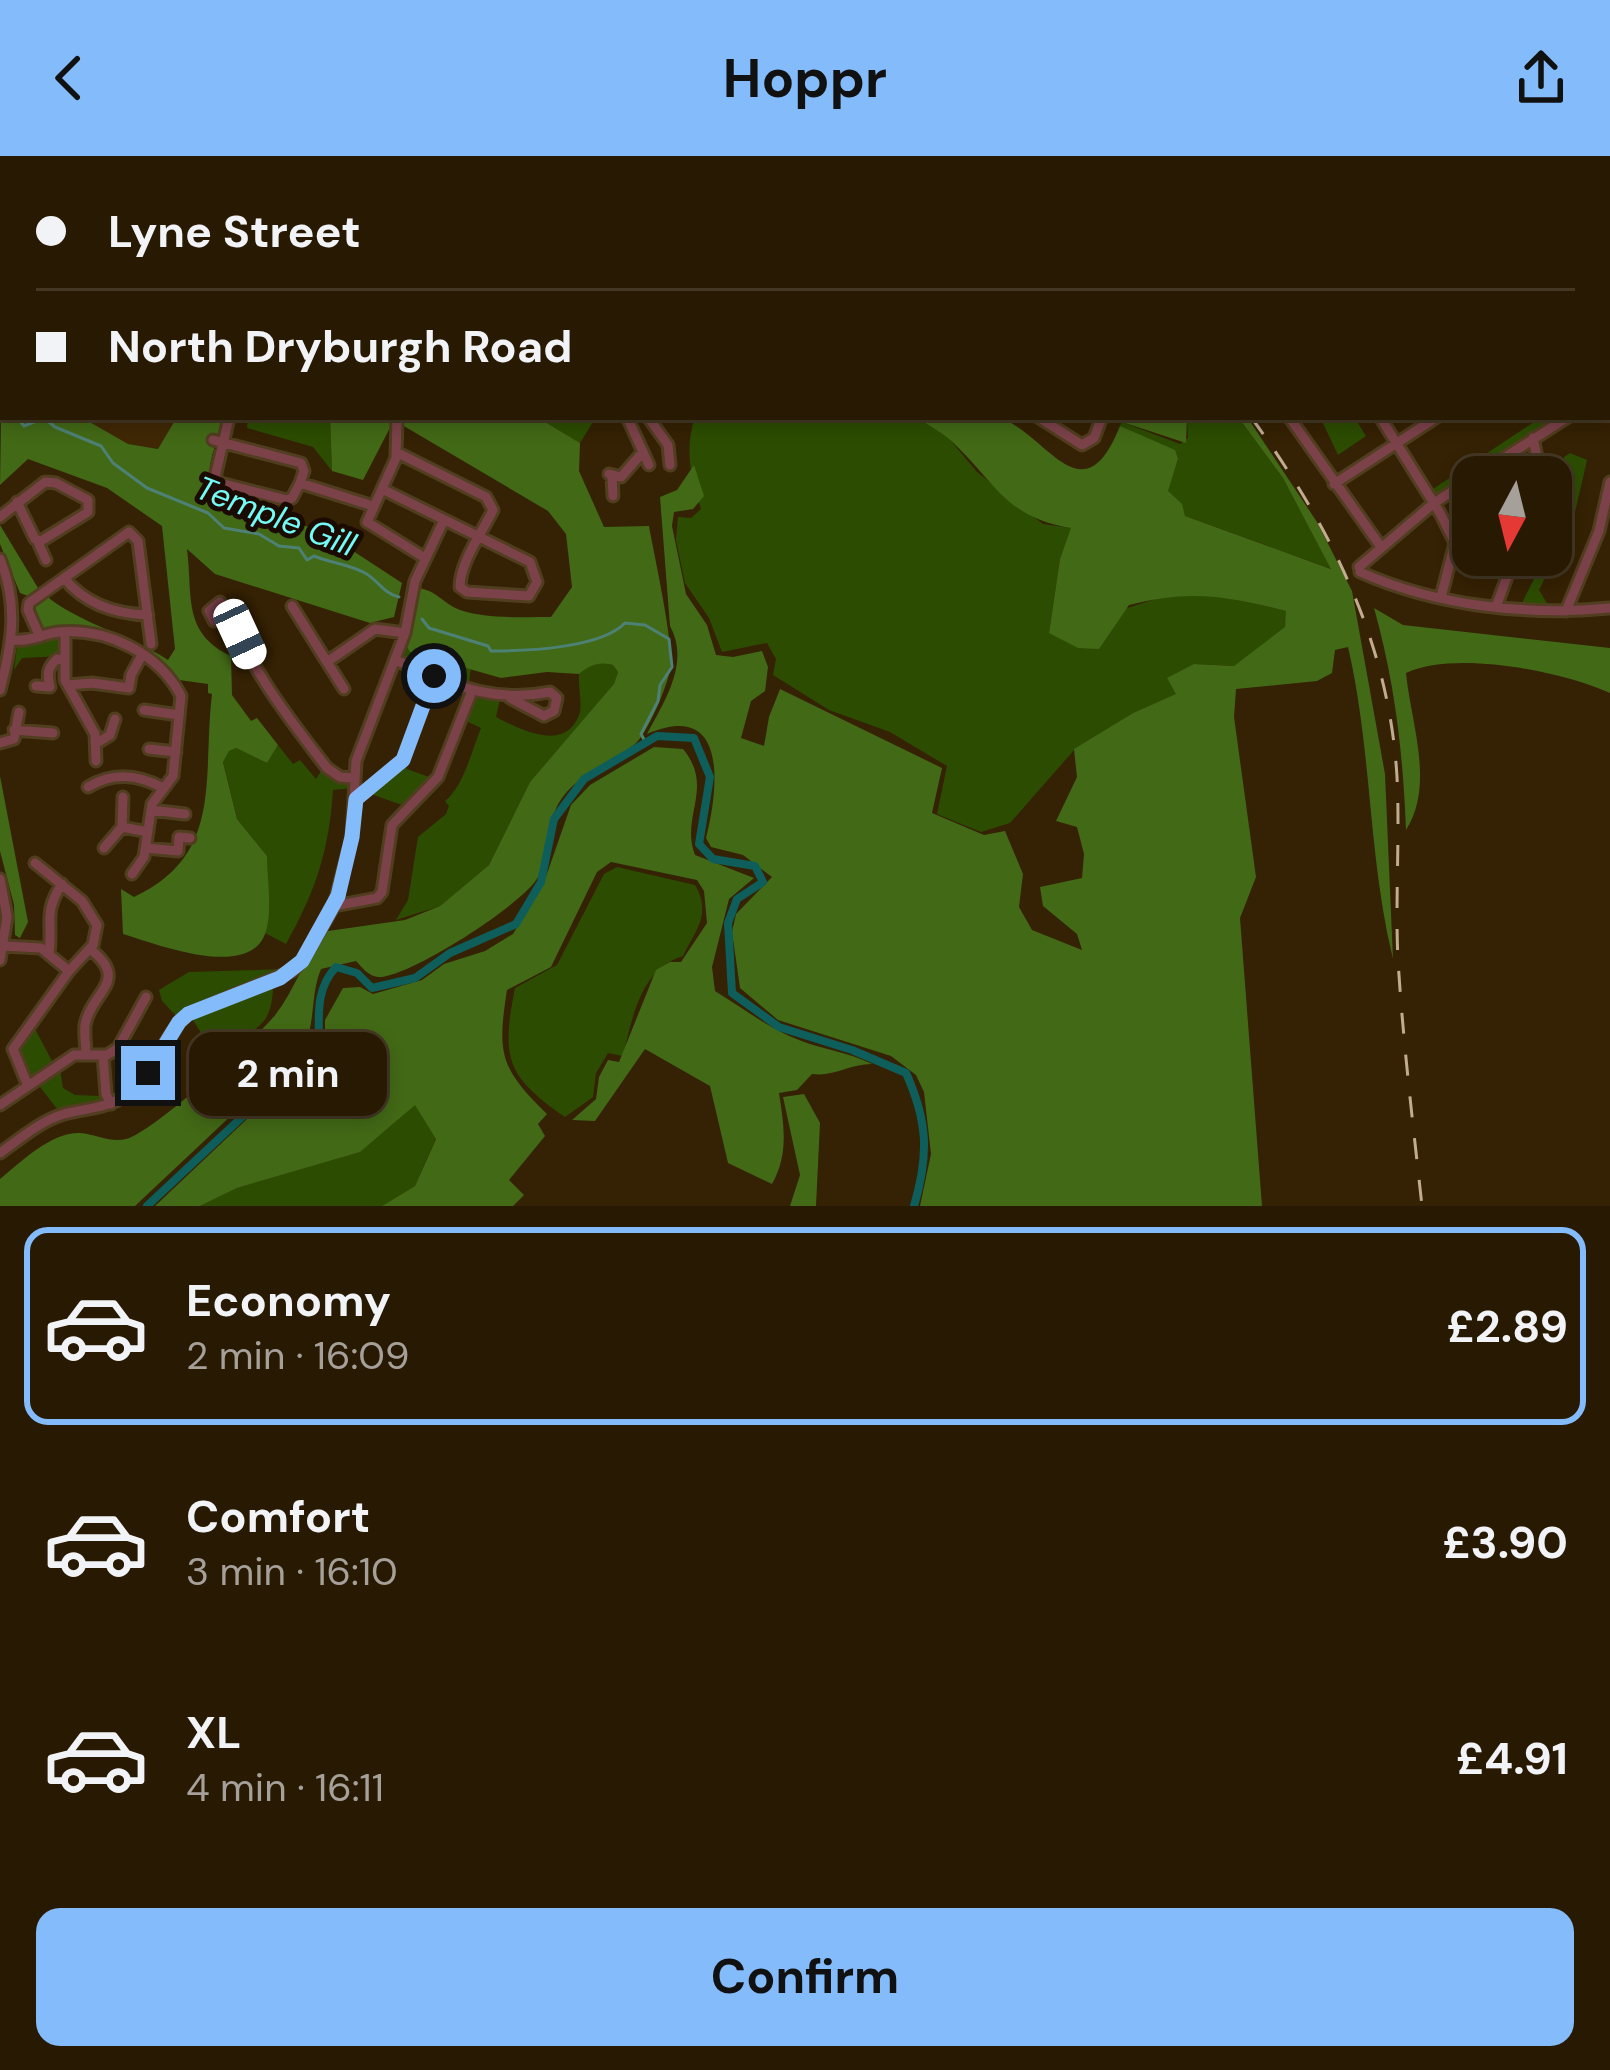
<!DOCTYPE html>
<html lang="en">
<head>
<meta charset="utf-8">
<style>
	:root { --surface:#281902; --page:#342611; --text:#f1f3f6; --muted:#a5a099; --line:#443824; --accent:#84bcfb }
	body { margin:0; font-family:"DM Sans",sans-serif; background:var(--page); color:var(--text); height:100vh; display:flex; flex-direction:column; font-size:45px; white-space:nowrap }
	* { box-sizing:border-box; margin:0 }
	p { font-size:39px; color:var(--muted) }
	.icon { flex:none; width:66px; height:66px; fill:none; stroke:currentColor; stroke-width:2; stroke-linecap:round; stroke-linejoin:round }
	.map { position:relative; height:1050px; overflow:hidden }
	.panel { display:flex; flex-direction:column; background:var(--surface); flex:1 }
	.panel>* { flex:none }
	.banner { position:absolute; left:0px; top:0px; width:1611px; height:264px; box-shadow:0 6px 18px #0003,0 0 0 3px var(--line); display:grid; align-content:center; height:264px; padding:0 36px; background:var(--surface) }
	.needle { width:78px; rotate:187deg }
	.tools { position:absolute; left:1452px; top:300px; display:grid; gap:24px }
	.tools a { display:grid; place-items:center; width:120px; height:120px; border-radius:24px; background:var(--surface); box-shadow:0 6px 18px #0003,0 0 0 3px var(--line); font-size:60px }
	.end { position:absolute; width:54px; height:54px; margin:-27px; border:15px solid #84bcfb; background:#111; box-shadow:0 0 0 6px #111 }
	.from { border-radius:50% }
	.bubble { position:absolute; height:84px; border-radius:24px; background:var(--surface); box-shadow:0 6px 18px #0003,0 0 0 3px var(--line); font-size:39px; font-weight:700; line-height:84px; text-align:center }
	.car { position:absolute; width:36px; height:72px; margin:-36px -18px; border-radius:15px; box-shadow:0 0 9px 3px #0007; background:linear-gradient(#fff 24%,#345 0 40%,#fff 0 76%,#345 0 86%,#fff 0) }
	.banner b { display:flex; align-items:center; gap:42px; height:114px; font-size:45px }
	.banner b+b { border-top:3px solid var(--line) }
	.banner i { width:30px; height:30px; background:var(--text) }
	ul { padding:21px 0 0; list-style:none }
	li { display:flex; align-items:center; gap:36px; height:198px; margin:0 24px 18px; padding:0 12px; border:6px solid transparent; border-radius:24px }
	li div { flex:1 }
	li b { display:block; font-size:45px }
	li em { font-style:normal; font-weight:700 }
	li.selected { border-color:var(--accent) }
	li>.icon { width:108px; height:108px; stroke-width:1.5 }
	.primary-button { display:flex; gap:24px; margin-top:auto; padding:24px 36px }
	.primary-button a { flex:1; height:138px; border-radius:24px; background:var(--accent); color:#111; font-size:48px; font-weight:700; line-height:138px; text-align:center }
	header { display:flex; justify-content:space-between; align-items:center; height:156px; padding:0 36px; background:var(--accent); color:#111; font-size:54px; font-weight:700 }
	.map>svg:first-child { display:block }
	.built { fill:#402805 }
	.green { fill:#2c4d01 }
	.forest { fill:#426916 }
	.lines { fill:none; stroke-linecap:round; stroke-linejoin:round }
	.stream { stroke:#4e8176; stroke-width:3 }
	.river { stroke:#0e5f5c; stroke-width:8 }
	.minor-casing { stroke:#513d1f; stroke-width:15 }
	.major-casing { stroke:#513d1f; stroke-width:18 }
	.minor { stroke:#7c424a; stroke-width:9 }
	.major { stroke:#d1596e; stroke-width:12 }
	.rail { stroke:#c1ac90; stroke-width:3; stroke-dasharray:21 21; stroke-linecap:butt }
	.route { stroke:#84bcfb; stroke-width:15 }
	.labels { text-anchor:middle; dominant-baseline:central; stroke-width:10; stroke-linejoin:round; paint-order:stroke }
	.water-label { font-size:33px; font-style:italic; fill:#73faf6; stroke:#1a0a00 }
</style>
</head>
<body>
<header><svg class="icon" aria-label="back" viewBox="0 0 24 24"><path d="M15 5l-7 7 7 7"/></svg>Hoppr<svg class="icon" aria-label="share" viewBox="0 0 24 24"><path d="M12 15V3M7 8l5-5 5 5M5 13v7h14v-7"/></svg></header>
<div class="map">
<svg width="1610" height="1050" viewBox="0 0 1610 1050">
	<rect width="100%" height="100%" fill="#352103"/>
	<path class="built" d="M 1359,0 L 1581,0 L 1583,3 L 1365,3 Z
		M 81,261 L 177,261 L 159,293 L 128,288 Z"/>
	<path class="green" d="M 248,261 L 330,261 L 332,315 L 313,291 L 247,272 Z
		M 537,261 L 596,261 L 580,287 Z
		M 695,261 L 917,261 L 946,279 L 977,316 L 1043,368 L 1072,372 L 1060,403 L 1049,477 L 1171,438 L 1229,441 L 1287,455 L 1285,471 L 1261,494 L 1234,510 L 1195,508 L 1168,523 L 1177,538 L 1133,557 L 1075,593 L 1010,667 L 981,676 L 937,658 L 947,610 L 890,576 L 829,554 L 773,519 L 776,503 L 767,487 L 722,496 L 709,462 L 685,427 L 676,384 L 678,361 L 691,362 L 701,353 C 691,322 684,293 695,261 Z
		M 1187,261 L 1238,261 L 1283,322 L 1332,413 L 1185,360 L 1181,348 L 1167,335 L 1178,304 L 1120,270 L 1122,266 L 1180,288 L 1188,282 Z
		M 1320,261 L 1354,261 L 1366,280 L 1338,299 Z
		M 1535,261 L 1546,261 L 1550,269 L 1435,341 L 1430,335 L 1537,264 Z
		M 1570,297 L 1587,304 L 1573,365 L 1539,434 L 1548,449 L 1522,447 L 1546,399 L 1551,399 C 1551,382 1563,368 1566,351 C 1569,336 1565,317 1564,301 Z
		M 57,482 L 62,484 L 63,500 L 22,502 L 14,514 L 17,491 Z
		M 406,489 L 414,499 L 471,512 L 469,526 L 475,528 L 474,533 L 404,505 Z
		M 604,506 L 613,509 L 618,516 L 614,529 L 530,626 L 489,709 L 440,750 L 396,764 L 408,744 L 418,681 L 446,658 L 449,650 L 445,645 C 463,631 471,597 481,572 L 464,564 L 472,542 L 500,543 L 496,561 C 521,574 567,598 580,556 C 582,547 578,530 579,518 L 590,509 Z
		M 278,589 L 293,608 L 300,604 L 316,623 L 323,612 L 352,632 L 333,634 C 329,695 316,734 286,788 L 265,777 L 267,700 L 237,663 L 223,605 L 229,595 L 236,592 L 267,607 Z
		M 403,606 L 407,613 L 429,621 L 431,627 L 405,650 L 368,637 Z
		M 617,711 L 695,729 C 712,758 696,773 683,800 C 641,812 632,862 623,900 L 608,897 L 596,917 L 593,941 L 565,961 C 506,920 501,902 515,832 L 557,809 L 604,718 Z
		M 287,813 L 177,861 L 162,845 L 159,834 L 189,816 Z
		M 273,831 C 272,873 253,876 217,889 L 205,883 L 191,861 Z
		M 35,873 L 52,905 L 31,921 L 17,898 Z
		M 60,913 L 63,932 L 75,939 L 102,940 L 101,946 L 58,954 L 40,931 Z
		M 415,948 L 436,982 L 415,1030 L 382,1050 L 200,1050 L 237,1032 L 359,996 Z"/>
	<path class="forest" d="M 3,136 L 3,261 L 81,261 L 128,288 L 158,293 L 177,261 L 224,261 C 217,288 198,324 217,347 L 321,374 L 402,427 L 394,461 L 370,467 L 215,418 L 187,393 C 193,440 182,477 231,500 L 232,539 L 251,565 L 257,562 L 278,589 L 267,607 L 236,592 L 229,595 L 223,606 L 237,663 L 267,700 C 267,723 273,756 265,778 C 248,824 156,788 123,778 L 121,733 L 134,741 C 224,699 202,623 212,538 L 208,537 L 208,528 L 179,524 L 130,485 L 101,475 L 40,472 L 35,449 L 44,438 C 79,468 129,478 168,504 L 175,493 L 162,370 L 107,332 L 28,303 L 0,329 Z
		M 330,261 L 537,261 L 580,287 L 579,315 L 604,371 L 649,370 C 654,399 675,491 670,514 C 667,531 647,578 635,588 C 611,607 581,616 562,642 C 545,666 550,695 538,721 C 525,747 407,823 378,821 C 368,820 362,811 356,805 L 321,813 C 310,840 316,865 304,891 L 135,1050 L 0,1050 L 0,1023 C 21,1006 51,976 80,977 C 95,978 110,987 126,983 C 152,977 257,882 276,858 C 294,834 306,802 321,776 L 405,764 L 440,750 L 489,709 L 530,626 L 614,528 L 618,516 L 613,509 C 599,505 590,509 579,518 L 547,516 L 501,522 L 410,496 L 406,489 L 417,432 C 437,434 442,447 460,454 C 487,463 523,461 551,461 L 572,431 L 566,378 L 548,355 L 397,266 L 393,266 L 363,324 L 332,315 Z
		M 917,261 C 942,261 971,257 995,261 C 1044,270 1081,368 1120,270 L 1175,294 L 1178,303 L 1168,335 L 1182,348 L 1185,360 L 1331,413 L 1283,322 L 1238,261 L 1247,261 L 1317,366 L 1352,435 L 1385,618 L 1393,803 C 1368,701 1372,594 1348,491 L 1335,494 L 1332,517 L 1317,525 L 1236,533 L 1234,561 L 1256,721 L 1240,762 L 1262,1050 L 920,1050 L 931,998 L 924,936 L 916,919 L 891,900 L 778,864 L 740,832 L 732,776 L 736,758 L 772,721 L 743,699 L 711,691 L 706,682 C 719,631 728,543 647,578 C 665,544 690,507 670,470 L 660,341 L 677,334 L 694,309 L 704,340 L 693,353 L 674,356 L 672,370 L 686,438 L 707,469 L 716,499 L 733,501 L 762,495 L 768,511 L 765,535 L 751,545 L 741,582 L 764,590 L 769,561 L 780,533 L 942,612 L 932,657 L 984,679 L 1005,675 L 1023,718 L 1019,751 L 1032,774 L 1082,794 L 1077,778 L 1043,750 L 1040,731 L 1082,722 L 1084,698 L 1077,671 L 1056,665 L 1077,621 L 1074,593 L 1133,557 L 1176,538 L 1167,522 L 1194,508 L 1234,510 L 1285,471 L 1286,455 C 1227,440 1189,433 1129,449 L 1099,493 L 1078,492 L 1049,477 L 1060,403 L 1071,372 C 1003,361 995,324 949,283 C 940,275 927,269 917,261 Z
		M 1124,261 L 1187,261 L 1186,287 L 1122,266 Z
		M 0,369 L 38,432 L 28,440 L 20,437 L 0,388 Z
		M 1374,452 L 1403,469 L 1610,492 L 1610,537 C 1561,515 1455,494 1406,517 C 1411,568 1435,628 1406,674 C 1403,597 1395,527 1374,452 Z
		M 654,591 L 683,593 C 715,632 680,660 695,699 L 754,722 L 729,743 L 712,811 L 715,835 C 743,852 768,872 799,884 C 824,894 848,896 872,908 C 849,908 834,921 812,918 L 797,934 L 779,937 C 784,969 789,998 772,1028 L 728,1007 L 710,930 L 645,893 L 595,965 L 572,964 L 596,943 L 599,921 L 608,904 L 619,906 L 656,814 L 670,806 L 681,806 L 707,767 L 704,735 L 697,724 L 611,706 L 597,716 L 551,811 L 507,834 C 497,898 500,912 547,958 L 538,968 L 545,980 L 509,1024 L 524,1039 L 513,1050 L 382,1050 L 415,1030 L 436,983 L 415,949 L 360,996 L 237,1032 L 200,1050 L 155,1050 L 263,948 L 312,917 L 325,889 L 325,864 L 343,832 L 360,831 L 373,838 L 422,824 L 444,808 L 485,795 L 513,778 L 543,729 L 571,649 L 590,629 Z
		M 0,620 L 28,766 L 20,782 L 15,779 L 14,749 L 0,695 Z
		M 804,938 L 820,967 L 816,1050 L 790,1050 L 800,1019 L 783,941 Z"/>
	<g class="lines">
		<path class="stream" d="M 0,197 L 0,202
			M 0,216 L 0,226
			M 0,239 L 3,246
			M 0,259 L 3,258
			M 17,261 L 24,270 L 44,262 L 55,271 L 101,290 L 113,307 L 147,332 L 208,357 L 224,372 L 259,378 L 279,390 L 299,392 L 307,404 L 314,400 C 331,407 348,408 365,417 C 379,425 383,437 399,441
			M 422,463 L 429,472 L 488,490 L 491,495 C 527,495 601,492 625,467 L 645,469 L 669,483 L 672,511 L 660,529 L 658,545 L 641,578 L 646,587"/>
		<path class="river" d="M 147,1050 L 319,889 C 319,861 315,833 336,811 L 357,817 L 372,832 L 415,822 L 450,797 L 516,768 L 541,726 L 554,663 L 584,623 L 657,580 L 694,582 L 710,621 L 699,688 L 713,703 L 755,710 L 763,726 L 737,743 L 728,767 L 732,837 L 779,871 L 852,894 L 906,917 C 928,966 929,999 914,1050"/>
		<g class="minor-casing">
			<path id="minor" d="M 420,0 L 425,3
				M 623,0 L 625,3
				M 1016,0 L 1019,3
				M 1141,0 L 1141,3
				M 300,2 L 303,3
				M 59,3 L 60,0
				M 212,3 L 212,0
				M 230,3 L 231,0
				M 246,3 L 247,0
				M 348,3 L 349,0
				M 490,3 L 491,0
				M 547,3 L 549,0
				M 717,3 L 718,3
				M 737,3 L 738,0
				M 951,3 L 952,0
				M 0,35 L 3,35
				M 0,83 L 3,82
				M 1608,225 L 1610,226
				M 1608,249 L 1610,248
				M 397,261 L 396,302 L 367,366 L 425,402
				M 627,261 L 649,309
				M 648,261 L 668,289 L 670,309
				M 1038,261 L 1082,289 L 1094,282 L 1102,261
				M 1289,261 L 1381,391
				M 1380,261 L 1440,357 L 1455,387 L 1441,441
				M 229,262 L 215,321 L 220,327 L 287,344 L 292,342 L 300,327 L 373,350
				M 1533,282 L 1541,321
				M 213,284 L 301,307 L 304,315 L 300,327
				M 609,318 L 621,321 L 642,297
				M 612,320 L 613,340
				M 1474,321 L 1568,261
				M 1334,328 L 1437,261
				M 382,333 L 530,406 L 537,426 L 529,440 L 467,436 L 460,431 C 460,406 482,377 493,354 L 486,341 L 396,296
				M 0,361 L 45,326 L 56,327 L 88,344 L 88,356 L 41,385 L 35,383 L 17,346
				M 37,384 L 46,404
				M 0,403 C 19,449 12,488 0,534
				M 1359,411 L 1434,347 L 1473,322
				M 1360,416 C 1436,450 1527,460 1610,452
				M 64,422 C 85,448 114,458 148,459
				M 292,450 L 327,506 L 375,473 L 405,477
				M 1496,451 L 1515,399
				M 1566,455 L 1599,375 L 1610,326
				M 230,462 L 214,465 L 209,455 L 220,446 C 235,470 246,496 261,520 C 280,552 304,582 327,612 L 340,621 L 354,622
				M 65,476 L 65,524 L 95,578 L 96,605
				M 40,481 L 28,454 L 29,447 L 129,376 L 138,385 L 151,488
				M 12,484 C 30,486 42,478 59,476 C 107,472 159,497 181,540 L 173,620 L 152,648 L 144,701 L 132,718
				M 395,504 C 451,527 489,548 550,536 L 557,542 L 554,555 L 544,560 L 510,542
				M 327,506 L 344,533
				M 68,529 L 92,527 L 129,532 L 131,519 L 142,499
				M 36,530 L 50,531 C 47,518 47,512 57,503 L 65,504
				M 144,554 L 179,559
				M 14,574 L 53,577
				M 0,587 L 14,583 L 19,556
				M 97,587 L 110,579 L 115,563
				M 149,593 L 176,596
				M 88,631 C 113,616 137,618 163,632
				M 123,641 L 122,671 L 148,676
				M 356,643 L 403,604 L 434,520
				M 151,654 L 185,658
				M 104,692 L 122,671
				M 146,692 L 178,695 L 179,681 L 190,682
				M 0,723 L 7,761 L 0,804
				M 334,750 L 377,742 L 382,736 L 392,669 L 438,621 L 472,535
				M 4,790 L 41,792 L 69,815
				M 49,798 C 53,767 43,756 62,728
				M 86,899 C 86,890 84,878 85,869 C 91,836 131,825 90,793
				M 103,899 L 106,938 L 111,948
				M 28,930 L 13,893 L 69,815 L 93,789 L 97,769 L 82,745 L 35,707
				M 0,949 L 74,899 L 107,899 L 118,892 L 146,841
				M 0,997 C 20,983 40,965 64,958 C 86,952 106,953 126,939 C 155,919 162,880 188,858 L 292,815 L 302,805 L 334,750 L 352,681 L 356,605 L 405,477 L 415,425 L 444,364"/>
		</g>
		<g class="major-casing">
			<path id="major" d="M 1341,0 L 1346,3
				M 1608,159 L 1610,160"/>
		</g>
		<use href="#minor" class="minor"/>
		<use href="#major" class="major"/>
		<path class="rail" d="M 1031,0 L 1034,3
			M 1251,261 C 1330,370 1389,485 1397,621 C 1400,682 1395,743 1398,804 C 1403,886 1413,968 1422,1050"/>
	</g>
	<g class="lines">
		<path class="route" d="M 148,917 L 179,866 L 188,858 L 280,822 L 302,805 L 338,740 L 352,681 L 356,643 L 403,604 L 434,520"/>
	</g>
	<g class="labels">
		<g class="water-label">
			<text transform="translate(276 360) rotate(21)">Temple Gill</text>
		</g>
	</g>
</svg>
<div class="tools">
<a><svg class="needle" viewBox="-14 -14 28 28"><path d="M0-13l5 13h-10z" fill="#e53935"/><path d="M0 13l5-13h-10z" fill="#a5a099"/></svg></a>
</div>
<i class="end from" style="left:434px;top:520px"></i>
<i class="end" style="left:148px;top:917px"></i>
<div class="bubble" style="left:189px;top:876px;width:198px">2 min</div>
<i class="car" style="left:240px;top:478px;rotate:155deg"></i>
<div class="banner">
<b><i class="from"></i>Lyne Street</b>
<b><i></i>North Dryburgh Road</b>
</div>
</div>
<section class="panel">
<ul>
<li class="selected"><svg class="icon" aria-label="car" viewBox="0 0 24 24"><path d="M5 17H2v-5l4-1 3-4h7l3 4 3 1v5h-3M9 17h6M6 11h13"/><circle cx="7" cy="17" r="2"/><circle cx="17" cy="17" r="2"/></svg><div><b>Economy</b><p>2 min · 16:09</p></div><em>£2.89</em></li>
<li><svg class="icon" aria-label="car" viewBox="0 0 24 24"><path d="M5 17H2v-5l4-1 3-4h7l3 4 3 1v5h-3M9 17h6M6 11h13"/><circle cx="7" cy="17" r="2"/><circle cx="17" cy="17" r="2"/></svg><div><b>Comfort</b><p>3 min · 16:10</p></div><em>£3.90</em></li>
<li><svg class="icon" aria-label="car" viewBox="0 0 24 24"><path d="M5 17H2v-5l4-1 3-4h7l3 4 3 1v5h-3M9 17h6M6 11h13"/><circle cx="7" cy="17" r="2"/><circle cx="17" cy="17" r="2"/></svg><div><b>XL</b><p>4 min · 16:11</p></div><em>£4.91</em></li>
</ul>
<div class="primary-button"><a>Confirm</a></div>
</section>
</body>
</html>
